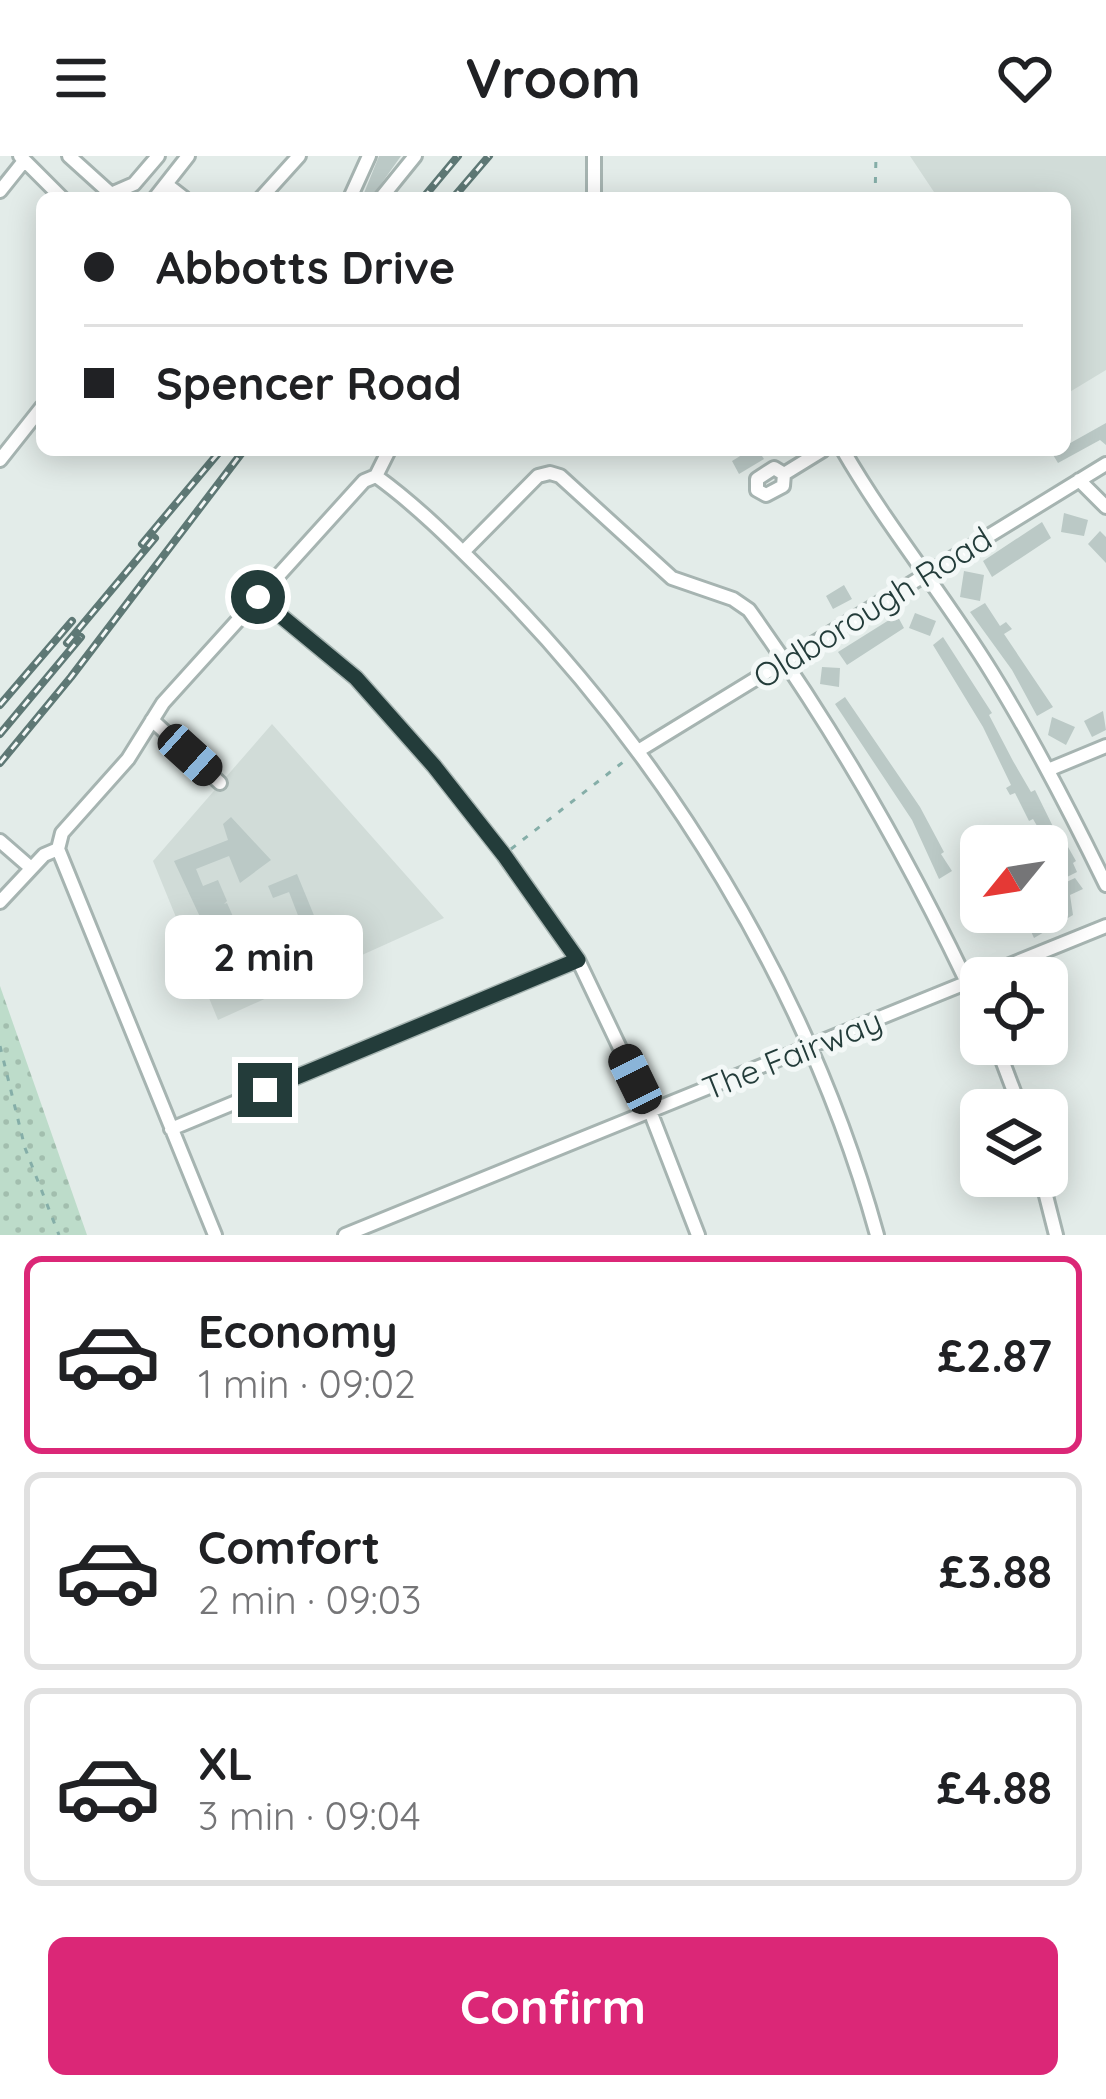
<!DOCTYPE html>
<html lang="en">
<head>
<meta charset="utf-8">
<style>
	:root { --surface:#fff; --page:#f2f2f2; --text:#202124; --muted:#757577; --line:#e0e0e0; --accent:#db2777 }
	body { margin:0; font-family:Quicksand,sans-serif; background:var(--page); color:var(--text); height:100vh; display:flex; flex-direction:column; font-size:45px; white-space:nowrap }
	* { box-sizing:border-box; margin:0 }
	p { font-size:39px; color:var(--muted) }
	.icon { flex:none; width:66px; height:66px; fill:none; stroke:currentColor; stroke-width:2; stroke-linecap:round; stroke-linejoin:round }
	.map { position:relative; height:1079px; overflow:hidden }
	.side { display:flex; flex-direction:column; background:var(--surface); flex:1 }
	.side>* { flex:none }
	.banner { position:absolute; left:36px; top:36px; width:1035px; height:264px; border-radius:18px; box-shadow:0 6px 30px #0003; display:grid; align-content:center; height:264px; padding:0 48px; background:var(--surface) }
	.needle { width:78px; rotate:240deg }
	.buttons { position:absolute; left:960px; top:669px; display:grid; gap:24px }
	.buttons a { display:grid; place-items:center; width:108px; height:108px; border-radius:18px; background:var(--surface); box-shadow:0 6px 30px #0003; font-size:60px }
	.end { position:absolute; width:54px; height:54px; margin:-27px; border:15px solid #233c3a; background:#fff; box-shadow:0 0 0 6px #fff }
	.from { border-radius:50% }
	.bubble { position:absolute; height:84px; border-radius:18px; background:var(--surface); box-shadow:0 6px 30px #0003; font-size:39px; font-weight:700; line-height:84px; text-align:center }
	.car { position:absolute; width:36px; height:72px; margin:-36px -18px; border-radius:15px; box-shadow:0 0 9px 3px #0007; background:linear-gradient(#222 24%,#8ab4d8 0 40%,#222 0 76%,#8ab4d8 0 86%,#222 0) }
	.banner b { display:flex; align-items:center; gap:42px; height:114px; font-size:45px }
	.banner b+b { border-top:3px solid var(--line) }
	.banner i { width:30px; height:30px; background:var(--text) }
	ul { padding:21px 0 0; list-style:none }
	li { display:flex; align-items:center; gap:36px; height:198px; margin:0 24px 18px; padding:0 24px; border:6px solid var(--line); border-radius:18px }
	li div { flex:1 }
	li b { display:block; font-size:45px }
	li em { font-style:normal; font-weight:700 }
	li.selected { border-color:var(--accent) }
	li>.icon { width:108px; height:108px; stroke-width:1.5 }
	.action { display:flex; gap:24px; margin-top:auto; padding:24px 48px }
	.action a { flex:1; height:138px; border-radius:18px; background:var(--accent); color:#fff; font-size:48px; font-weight:700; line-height:138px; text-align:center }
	header { display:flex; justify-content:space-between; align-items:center; height:156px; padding:0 48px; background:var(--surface); font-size:54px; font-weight:700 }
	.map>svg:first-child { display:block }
	.built { fill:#d1dcd8 }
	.park { fill:url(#park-dots) }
	.building { fill:#bbc9c6 }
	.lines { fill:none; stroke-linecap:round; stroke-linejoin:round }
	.minor-casing { stroke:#a6b4b1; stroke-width:18 }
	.path { stroke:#85aea8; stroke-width:3; stroke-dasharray:6 9; stroke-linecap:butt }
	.minor { stroke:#fff; stroke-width:12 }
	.rail-casing { stroke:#5e7875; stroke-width:8 }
	.rail { stroke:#f3f8f7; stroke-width:3; stroke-dasharray:9; stroke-linecap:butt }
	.route { stroke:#233c3a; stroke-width:15 }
	.labels { text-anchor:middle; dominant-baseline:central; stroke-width:10; stroke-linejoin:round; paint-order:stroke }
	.street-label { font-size:33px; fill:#233c3a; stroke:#f3f8f7 }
</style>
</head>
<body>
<header><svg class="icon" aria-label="menu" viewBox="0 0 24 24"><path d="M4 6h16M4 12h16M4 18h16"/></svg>Vroom<svg class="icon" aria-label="heart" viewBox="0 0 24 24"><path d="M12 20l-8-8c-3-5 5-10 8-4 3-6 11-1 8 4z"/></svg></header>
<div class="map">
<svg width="1106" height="1079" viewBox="0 0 1106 1079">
	<defs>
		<pattern id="park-dots" width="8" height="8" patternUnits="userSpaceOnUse" patternTransform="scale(3)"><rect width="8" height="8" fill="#bddcca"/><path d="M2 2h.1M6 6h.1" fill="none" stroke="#a2beae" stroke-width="1.8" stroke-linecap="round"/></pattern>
	</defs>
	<rect width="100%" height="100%" fill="#e3ece9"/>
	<path class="built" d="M 910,0 L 1106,0 L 1106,214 L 1068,237 L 1065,233 L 1065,42 L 938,42 Z
		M 272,568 L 444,762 L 218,864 L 153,705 Z"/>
	<path class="park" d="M 0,830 L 87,1079 L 0,1079 Z"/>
	<path class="building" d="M 379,0 L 401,0 L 371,42 L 362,42 Z
		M 1106,267 L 1106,289 L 1100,284 L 1058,307 L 1050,294 L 1065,294 L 1065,290 Z
		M 750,294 L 758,294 L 764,303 L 739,318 L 732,305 Z
		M 1064,357 L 1088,364 L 1084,380 L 1061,376 Z
		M 1042,366 L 1051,382 L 992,421 L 983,405 Z
		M 1100,375 L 1106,381 L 1106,407 L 1088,388 Z
		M 964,415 L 984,419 L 980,445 L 960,441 Z
		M 844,429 L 852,443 L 833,453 L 826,440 Z
		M 985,447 L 1000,470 L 1006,466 L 1012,473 L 1004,478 L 1053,551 L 1037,560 L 1012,514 L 970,456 Z
		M 915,457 L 936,465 L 930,480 L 909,472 Z
		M 897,459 L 904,472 L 847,509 L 838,496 Z
		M 943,481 L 992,557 L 989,559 L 1013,605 L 1031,636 L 1035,634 L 1064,693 L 1068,691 L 1076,705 L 1073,707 L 1077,716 L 1067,721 L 1033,663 L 1029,665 L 1015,637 L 1010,639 L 1006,632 L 1011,629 L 983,571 L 933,489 Z
		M 822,511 L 840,512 L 839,531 L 820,528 Z
		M 845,541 L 920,651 L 944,696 L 941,698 L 952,715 L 939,723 L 912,664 L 835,548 Z
		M 1103,555 L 1106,574 L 1092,581 L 1084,565 Z
		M 1052,561 L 1075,571 L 1066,589 L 1048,579 Z
		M 231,661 L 271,704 L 240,727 L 229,700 L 196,713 L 203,730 L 218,724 L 227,745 L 224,748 L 227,747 L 235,765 L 241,762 L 244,772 L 241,773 L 257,813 L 228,821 L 174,705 L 228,684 L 223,668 Z
		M 297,718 L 327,791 L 352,781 L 358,795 L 316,812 L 305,775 L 285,784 L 279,770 L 299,762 L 289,736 L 273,742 L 268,730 Z
		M 1075,722 L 1083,733 L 1070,739 L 1073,759 L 1034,782 L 1028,769 L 1050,758 L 1047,753 L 1062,734 L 1060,729 Z"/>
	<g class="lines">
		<g class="minor-casing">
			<path id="minor" d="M 20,0 L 62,42
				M 69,0 L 111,38 L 134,28 L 158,0
				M 166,28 L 184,42
				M 0,35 L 24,5
				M 155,42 L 188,0
				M 261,42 L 299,0
				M 350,42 L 369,0
				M 381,42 L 415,0
				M 594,42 L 594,0
				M 843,294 C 888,372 945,440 992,517 C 1034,585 1071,657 1106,729
				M 0,304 L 42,251
				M 784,318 L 774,312 L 757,323 L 757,334 L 766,339 L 783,330 L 784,318 L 823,294
				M 376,320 C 416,349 451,384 485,418 C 665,598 809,832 877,1079
				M 1079,324 L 1106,351
				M 463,396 L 538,320 L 550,317 L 560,320 L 672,422 L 733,443 L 749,454 C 840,581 915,714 981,856
				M 258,441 L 356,522 L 434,610 L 504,699 L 578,804 L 650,955 L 698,1079
				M 152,564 L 220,627
				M 638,595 L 1106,308
				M 1048,614 L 1106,590
				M 0,685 L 31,712
				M 58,693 L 215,1079
				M 0,746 L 44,699 L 58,693 L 62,677 L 128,603 L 163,547 L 364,325 L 376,320 L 389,294
				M 996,888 L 1021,954
				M 171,973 L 578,804
				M 1041,1020 L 1056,1079
				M 345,1079 L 1106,770"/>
		</g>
		<path class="path" d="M 875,42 L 876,0
			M 511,693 L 627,603
			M 0,890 L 25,992 L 59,1079"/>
		<use href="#minor" class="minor"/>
		<g class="rail-casing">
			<path id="rail" d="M 423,42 L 458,0
				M 453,42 L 489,0
				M 142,388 L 221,294
				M 67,487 L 155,382
				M 0,549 L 72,465
				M 0,578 L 81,481
				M 0,607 L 71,521 L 244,294"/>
		</g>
		<use href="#rail" class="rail"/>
	</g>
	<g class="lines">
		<path class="route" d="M 258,441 L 356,522 L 434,610 L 504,699 L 578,804 L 265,934"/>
	</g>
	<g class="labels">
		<g class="street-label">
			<text transform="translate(872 451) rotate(-32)">Oldborough Road</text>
			<text transform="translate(792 898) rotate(-22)">The Fairway</text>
		</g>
	</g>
</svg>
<div class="buttons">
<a><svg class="needle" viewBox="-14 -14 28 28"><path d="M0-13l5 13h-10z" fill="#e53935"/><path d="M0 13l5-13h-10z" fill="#757577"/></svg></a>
<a><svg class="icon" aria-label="locate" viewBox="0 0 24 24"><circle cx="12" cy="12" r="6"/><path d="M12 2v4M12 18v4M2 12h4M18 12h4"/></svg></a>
<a><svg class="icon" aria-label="layers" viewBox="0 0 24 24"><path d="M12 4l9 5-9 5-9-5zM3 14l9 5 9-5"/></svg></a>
</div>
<i class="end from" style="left:258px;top:441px"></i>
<i class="end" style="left:265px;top:934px"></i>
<div class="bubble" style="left:165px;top:759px;width:198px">2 min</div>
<i class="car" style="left:190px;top:599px;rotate:132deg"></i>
<i class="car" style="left:635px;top:923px;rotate:334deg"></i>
<div class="banner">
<b><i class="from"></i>Abbotts Drive</b>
<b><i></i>Spencer Road</b>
</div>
</div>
<section class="side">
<ul>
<li class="selected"><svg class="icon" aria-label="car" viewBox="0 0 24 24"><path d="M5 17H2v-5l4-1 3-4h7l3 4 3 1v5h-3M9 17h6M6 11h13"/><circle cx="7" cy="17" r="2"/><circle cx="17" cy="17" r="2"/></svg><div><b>Economy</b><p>1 min · 09:02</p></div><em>£2.87</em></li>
<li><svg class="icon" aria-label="car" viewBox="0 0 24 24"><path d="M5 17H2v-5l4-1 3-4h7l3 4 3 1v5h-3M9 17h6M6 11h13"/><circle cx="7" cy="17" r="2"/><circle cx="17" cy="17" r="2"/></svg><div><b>Comfort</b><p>2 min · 09:03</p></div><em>£3.88</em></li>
<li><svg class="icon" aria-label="car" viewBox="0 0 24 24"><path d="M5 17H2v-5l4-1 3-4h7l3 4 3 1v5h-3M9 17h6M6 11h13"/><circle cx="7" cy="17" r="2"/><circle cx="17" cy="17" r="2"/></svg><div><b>XL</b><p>3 min · 09:04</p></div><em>£4.88</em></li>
</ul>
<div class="action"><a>Confirm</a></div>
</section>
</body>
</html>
